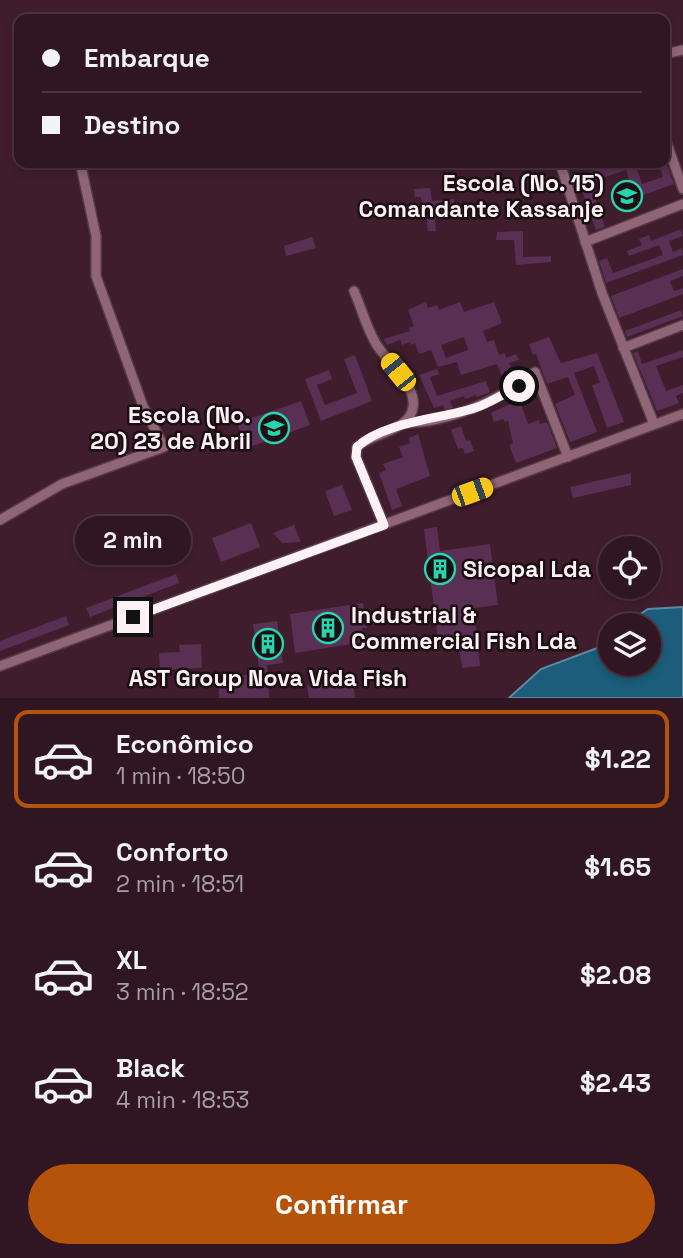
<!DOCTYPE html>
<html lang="pt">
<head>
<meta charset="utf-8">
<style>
	:root { --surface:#301622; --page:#3c232f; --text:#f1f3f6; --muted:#a89fa5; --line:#4b3540; --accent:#b45309 }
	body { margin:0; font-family:"Space Grotesk",sans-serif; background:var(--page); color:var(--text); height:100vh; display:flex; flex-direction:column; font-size:26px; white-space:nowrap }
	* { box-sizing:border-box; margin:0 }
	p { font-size:23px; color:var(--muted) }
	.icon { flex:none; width:38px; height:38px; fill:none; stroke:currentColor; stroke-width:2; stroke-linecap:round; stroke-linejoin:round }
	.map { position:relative; height:698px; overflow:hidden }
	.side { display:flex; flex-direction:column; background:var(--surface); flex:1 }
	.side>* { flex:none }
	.banner { position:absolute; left:14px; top:14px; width:656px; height:154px; border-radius:14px; box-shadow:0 4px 10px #0003,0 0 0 2px var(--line); display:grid; align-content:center; height:154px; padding:0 28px; background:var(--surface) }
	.fabs { position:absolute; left:598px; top:536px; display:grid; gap:14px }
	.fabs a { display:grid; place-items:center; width:63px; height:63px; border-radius:50%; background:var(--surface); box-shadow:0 4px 10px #0003,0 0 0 2px var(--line); font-size:35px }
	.end { position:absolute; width:32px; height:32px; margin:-16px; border:9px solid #fcf2f6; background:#111; box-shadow:0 0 0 4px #111 }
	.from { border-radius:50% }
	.bubble { position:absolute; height:49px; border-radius:24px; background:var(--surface); box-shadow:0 4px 10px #0003,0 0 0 2px var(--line); font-size:23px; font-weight:700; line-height:49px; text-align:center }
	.car { position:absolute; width:21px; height:42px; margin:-21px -10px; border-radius:9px; box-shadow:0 0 5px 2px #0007; background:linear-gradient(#f5c518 24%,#345 0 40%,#f5c518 0 76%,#345 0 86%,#f5c518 0) }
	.banner b { display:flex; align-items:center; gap:24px; height:66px; font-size:26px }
	.banner b+b { border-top:2px solid var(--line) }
	.banner i { width:18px; height:18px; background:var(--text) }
	ul { padding:12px 0 0; list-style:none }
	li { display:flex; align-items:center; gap:21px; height:98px; margin:0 14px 10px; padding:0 14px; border:4px solid transparent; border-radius:14px }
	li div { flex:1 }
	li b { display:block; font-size:26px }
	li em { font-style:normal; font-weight:700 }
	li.current { border-color:var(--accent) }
	li>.icon { width:63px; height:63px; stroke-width:1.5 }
	.action { display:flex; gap:14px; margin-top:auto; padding:14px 28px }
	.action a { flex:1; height:80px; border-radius:42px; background:var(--accent); color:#fff; font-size:28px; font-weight:700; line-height:80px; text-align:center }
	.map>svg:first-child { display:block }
	.water { fill:#1b5d7b; stroke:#5e8aa0; stroke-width:2 }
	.building { fill:#592f53; fill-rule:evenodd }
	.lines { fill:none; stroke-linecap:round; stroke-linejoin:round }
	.minor-casing { stroke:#543a47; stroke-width:12 }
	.minor { stroke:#906677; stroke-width:9 }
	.route { stroke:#fcf2f6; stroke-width:9 }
	.labels { text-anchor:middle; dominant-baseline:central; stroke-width:5; stroke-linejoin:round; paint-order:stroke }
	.poi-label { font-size:23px; font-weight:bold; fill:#fcf2f6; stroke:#1d0e14; text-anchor:end }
</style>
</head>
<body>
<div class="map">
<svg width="683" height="698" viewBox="0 0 683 698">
	<rect width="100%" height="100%" fill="#401d2d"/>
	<path class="water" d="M 683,607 L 683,698 L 509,698 L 541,669 L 608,644 L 611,643 L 611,663 L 649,663 L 649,625 L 624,625 L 648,609 Z"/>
	<path class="building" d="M 617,163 L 635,163 L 642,184 L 663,177 L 658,163 L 666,163 L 674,184 L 635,198 L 626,170 L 590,182 L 605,227 L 596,230 L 577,176 Z
		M 430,188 L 432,201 L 454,199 L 455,210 L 447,211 L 448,218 L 435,219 L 436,231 L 428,231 L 426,213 L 422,214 L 421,197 L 415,197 L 414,189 Z
		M 681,229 L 683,236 L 669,241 L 673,252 L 682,248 L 683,255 L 606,283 L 599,261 L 607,258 L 613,273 L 663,255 L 659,245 L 629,256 L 627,251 L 642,245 L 639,239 L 649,235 L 651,241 Z
		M 523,231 L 523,257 L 551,256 L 551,262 L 516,265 L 514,240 L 496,240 L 497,232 Z
		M 312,237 L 316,248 L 286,256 L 284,246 Z
		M 683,269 L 683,276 L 670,281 L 674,291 L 683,288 L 683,294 L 619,318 L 611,296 Z
		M 426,302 L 428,308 L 437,305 L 439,310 L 460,302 L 464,312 L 494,302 L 502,323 L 483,331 L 487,342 L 494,340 L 499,355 L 505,353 L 506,358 L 516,354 L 519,360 L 509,363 L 514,379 L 505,384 L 497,364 L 461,375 L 457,362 L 438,367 L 431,350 L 419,354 L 415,343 L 411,345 L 410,342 L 402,345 L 400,340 L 387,345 L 384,339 L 410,331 L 409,328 L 414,326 L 408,310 ZM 464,337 L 468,350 L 446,358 L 441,345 Z
		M 681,310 L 683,316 L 627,337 L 625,331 Z
		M 549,337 L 561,363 L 597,353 L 624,422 L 607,428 L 592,385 L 600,383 L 594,366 L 574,373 L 597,432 L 570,442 L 555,404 L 575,395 L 568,377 L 547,384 L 536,354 L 533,355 L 529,344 Z
		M 683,350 L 683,357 L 656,366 L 666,391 L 683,385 L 683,393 L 676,396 L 679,403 L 657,411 L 633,353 L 638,351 L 642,364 Z
		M 355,355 L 372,401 L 321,421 L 305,379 L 329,370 L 332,379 L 317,385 L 325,405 L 357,393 L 344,359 Z
		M 437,369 L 439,374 L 430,377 L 437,396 L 486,381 L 490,392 L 477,397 L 476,395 L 465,399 L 464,396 L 450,401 L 453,408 L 445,410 L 443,405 L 434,408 L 419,375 Z
		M 301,401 L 310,425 L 247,448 L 237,423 Z
		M 515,402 L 517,405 L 521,404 L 528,424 L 539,420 L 540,424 L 547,422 L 557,448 L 516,463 L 509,445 L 513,443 L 508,421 L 505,422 L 503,419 L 494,422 L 491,413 Z
		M 461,426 L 466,441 L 470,440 L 474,451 L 465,454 L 463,448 L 458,449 L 451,430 Z
		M 418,434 L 430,476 L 396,489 L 402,506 L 392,510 L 379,473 L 386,470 L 383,464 L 403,457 L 399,447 L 410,443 L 409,438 Z
		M 631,473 L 631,485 L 573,498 L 570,487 Z
		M 342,485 L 352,510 L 334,516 L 325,491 Z
		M 251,523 L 260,547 L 221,562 L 212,538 Z
		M 294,525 L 301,542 L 282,543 L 273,533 Z
		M 437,527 L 440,551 L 490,544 L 498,605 L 474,608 L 480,666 L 462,668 L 459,645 L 439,647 L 424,529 Z
		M 176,574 L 179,583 L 90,617 L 86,608 Z
		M 363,603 L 367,628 L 362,628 L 364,642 L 295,653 L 290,614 Z
		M 66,616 L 69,625 L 0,651 L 0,641 Z
		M 277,621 L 283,663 L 267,665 L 269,698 L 219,698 L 218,677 L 260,674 L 253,624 Z
		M 201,644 L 202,668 L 160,670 L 159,653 L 180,652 L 179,645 Z
		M 352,679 L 355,698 L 309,698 L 307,686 Z"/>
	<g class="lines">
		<g class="minor-casing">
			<path id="minor" d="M 665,54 L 683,50
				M 665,138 L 683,189
				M 560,163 L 602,293 L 654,424
				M 585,242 L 683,204
				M 354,291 C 361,307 366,326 375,342 C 385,362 427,391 409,417 C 397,433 371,434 357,447 L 356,457 L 384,525
				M 623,348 L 683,325
				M 403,423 C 449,423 500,400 535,372 L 568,457
				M 0,520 L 62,484 L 164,447 L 143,406 L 96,276 L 96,236 L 81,166
				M 0,666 L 683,414"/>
		</g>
		<use href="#minor" class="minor"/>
	</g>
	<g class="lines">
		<path class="route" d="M 133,617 L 384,525 L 356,457 L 357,447 C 383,422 440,419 475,408 C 490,403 505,393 519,386"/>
	</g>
	<defs>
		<g id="school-ring" transform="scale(1.575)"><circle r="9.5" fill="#1d0e14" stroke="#27d5ad" stroke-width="1.5"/><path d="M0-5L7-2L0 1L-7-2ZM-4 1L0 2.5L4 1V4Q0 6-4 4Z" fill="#27d5ad"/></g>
		<g id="building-ring" transform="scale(1.575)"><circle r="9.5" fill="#1d0e14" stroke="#27d5ad" stroke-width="1.5"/><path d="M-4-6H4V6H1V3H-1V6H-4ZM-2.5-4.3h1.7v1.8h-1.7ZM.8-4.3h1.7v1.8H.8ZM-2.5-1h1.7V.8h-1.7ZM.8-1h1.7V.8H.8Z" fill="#27d5ad"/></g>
	</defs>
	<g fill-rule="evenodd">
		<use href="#school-ring" x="627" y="196"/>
		<use href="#school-ring" x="274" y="428"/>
		<use href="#building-ring" x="440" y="569"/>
		<use href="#building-ring" x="328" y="628"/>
		<use href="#building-ring" x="268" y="644"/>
	</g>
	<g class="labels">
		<g class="poi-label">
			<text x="604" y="183">Escola (No. 15)<tspan x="604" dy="26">Comandante Kassanje</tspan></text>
			<text x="251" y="415">Escola (No.<tspan x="251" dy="26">20) 23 de Abril</tspan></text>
			<text x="463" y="569" text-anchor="start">Sicopal Lda</text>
			<text x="351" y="615" text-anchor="start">Industrial &amp;<tspan x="351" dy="26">Commercial Fish Lda</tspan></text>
			<text x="268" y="678" text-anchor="middle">AST Group Nova Vida Fish</text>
		</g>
	</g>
</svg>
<div class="fabs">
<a><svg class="icon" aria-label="locate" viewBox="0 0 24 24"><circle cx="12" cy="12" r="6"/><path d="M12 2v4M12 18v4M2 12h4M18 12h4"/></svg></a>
<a><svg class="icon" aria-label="layers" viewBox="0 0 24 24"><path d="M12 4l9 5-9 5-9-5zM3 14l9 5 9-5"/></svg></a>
</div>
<i class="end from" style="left:519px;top:386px"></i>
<i class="end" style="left:133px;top:617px"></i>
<div class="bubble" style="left:75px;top:516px;width:116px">2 min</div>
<i class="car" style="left:398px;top:372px;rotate:321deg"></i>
<i class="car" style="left:472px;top:492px;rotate:70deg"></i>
<div class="banner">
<b><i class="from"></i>Embarque</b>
<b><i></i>Destino</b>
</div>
</div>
<section class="side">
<ul>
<li class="current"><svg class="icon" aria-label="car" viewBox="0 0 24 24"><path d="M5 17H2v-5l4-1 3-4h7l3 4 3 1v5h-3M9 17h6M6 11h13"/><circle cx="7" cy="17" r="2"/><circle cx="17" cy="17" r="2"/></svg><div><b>Econômico</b><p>1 min · 18:50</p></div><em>$1.22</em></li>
<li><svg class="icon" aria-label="car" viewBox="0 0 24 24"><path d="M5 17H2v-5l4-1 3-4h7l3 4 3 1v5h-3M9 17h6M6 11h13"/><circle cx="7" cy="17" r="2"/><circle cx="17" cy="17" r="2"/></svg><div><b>Conforto</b><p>2 min · 18:51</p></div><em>$1.65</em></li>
<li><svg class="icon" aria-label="car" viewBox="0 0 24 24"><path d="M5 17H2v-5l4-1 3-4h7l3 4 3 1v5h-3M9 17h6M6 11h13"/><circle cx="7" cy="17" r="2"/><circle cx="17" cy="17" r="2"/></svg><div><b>XL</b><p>3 min · 18:52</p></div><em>$2.08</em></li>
<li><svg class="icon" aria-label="car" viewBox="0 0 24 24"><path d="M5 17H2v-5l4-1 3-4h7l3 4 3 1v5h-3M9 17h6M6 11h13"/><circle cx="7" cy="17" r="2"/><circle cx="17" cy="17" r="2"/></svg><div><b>Black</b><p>4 min · 18:53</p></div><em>$2.43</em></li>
</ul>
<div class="action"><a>Confirmar</a></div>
</section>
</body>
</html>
